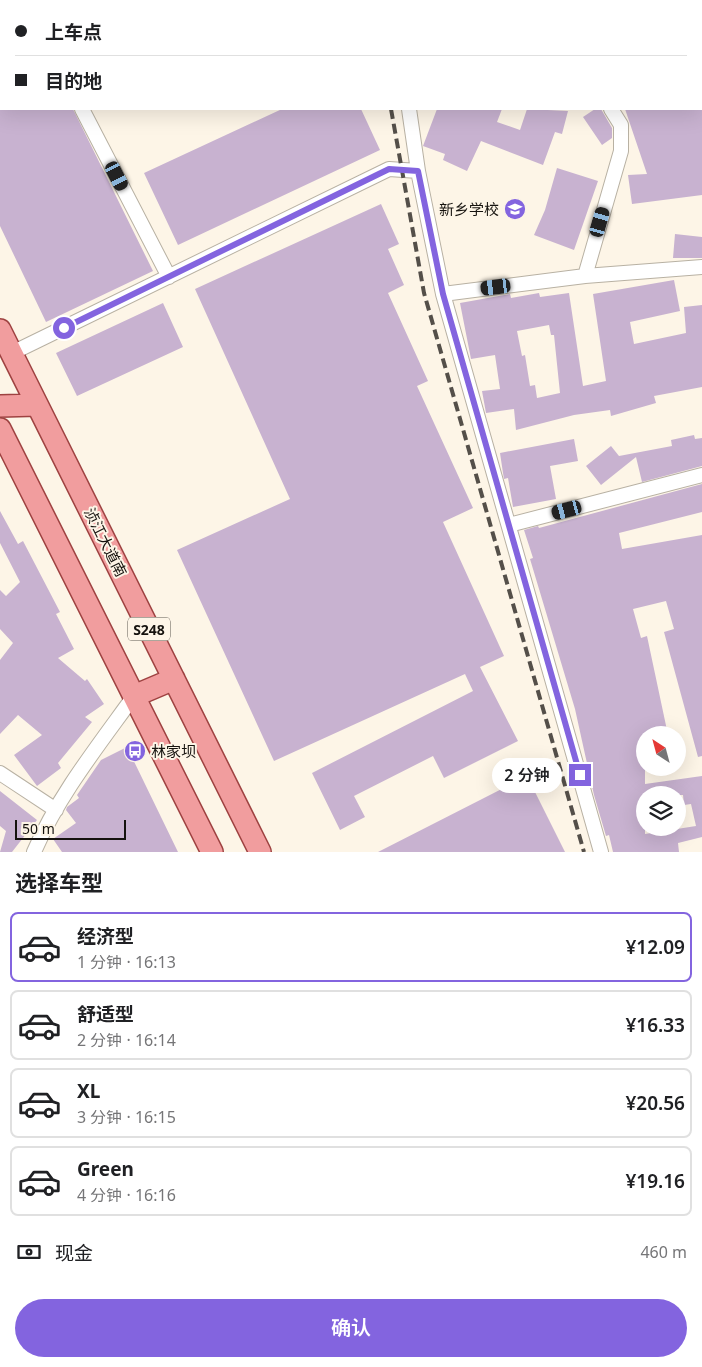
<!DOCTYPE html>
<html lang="zh">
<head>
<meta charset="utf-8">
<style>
	:root { --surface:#fff; --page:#f2f2f2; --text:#202124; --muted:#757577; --line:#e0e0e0; --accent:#8364df }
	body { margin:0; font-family:"Noto Sans","Noto Sans SC",sans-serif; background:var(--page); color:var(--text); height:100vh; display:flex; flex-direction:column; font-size:19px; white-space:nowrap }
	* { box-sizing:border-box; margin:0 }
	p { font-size:16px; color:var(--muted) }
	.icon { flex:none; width:28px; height:28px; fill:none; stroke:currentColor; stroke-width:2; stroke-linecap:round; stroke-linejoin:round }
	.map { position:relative; height:852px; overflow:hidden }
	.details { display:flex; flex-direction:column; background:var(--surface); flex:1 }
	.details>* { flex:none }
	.hud { position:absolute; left:0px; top:0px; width:702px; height:110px; box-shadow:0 5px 20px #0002; display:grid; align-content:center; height:110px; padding:0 15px; background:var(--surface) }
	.needle { width:32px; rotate:324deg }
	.buttons { position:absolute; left:636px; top:726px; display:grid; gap:10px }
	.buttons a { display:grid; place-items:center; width:50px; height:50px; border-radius:50%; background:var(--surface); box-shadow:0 5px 20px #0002; font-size:25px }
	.scale { position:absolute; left:15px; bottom:12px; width:111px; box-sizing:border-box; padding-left:5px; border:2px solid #15120e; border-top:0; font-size:14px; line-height:18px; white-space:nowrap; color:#15120e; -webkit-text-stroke:4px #fdf5e7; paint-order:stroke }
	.end { position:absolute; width:22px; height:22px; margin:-11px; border:6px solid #8364df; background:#fff; box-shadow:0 0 0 2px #fff }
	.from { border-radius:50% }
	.bubble { position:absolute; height:35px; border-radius:18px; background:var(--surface); box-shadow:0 5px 20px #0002; font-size:16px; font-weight:600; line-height:35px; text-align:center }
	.car { position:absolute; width:15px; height:30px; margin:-15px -8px; border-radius:6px; box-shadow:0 0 4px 1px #0007; background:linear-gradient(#222 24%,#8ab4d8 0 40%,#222 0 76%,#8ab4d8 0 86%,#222 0) }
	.hud b { display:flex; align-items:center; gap:18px; height:48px; font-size:19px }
	.hud b+b { border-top:1px solid var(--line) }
	.hud i { width:12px; height:12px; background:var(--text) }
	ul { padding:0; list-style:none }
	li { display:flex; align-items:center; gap:15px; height:70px; margin:0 10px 8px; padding:0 5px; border:2px solid var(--line); border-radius:8px }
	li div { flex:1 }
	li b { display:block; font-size:19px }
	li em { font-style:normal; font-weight:600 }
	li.on { border-color:var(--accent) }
	li>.icon { width:45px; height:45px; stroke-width:1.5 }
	h2 { padding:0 15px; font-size:22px; line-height:60px }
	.pay { display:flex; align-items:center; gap:12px; height:55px; padding:0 15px; font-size:19px }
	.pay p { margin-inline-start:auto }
	.cta { display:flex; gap:10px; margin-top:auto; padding:10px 15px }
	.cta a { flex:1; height:58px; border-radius:30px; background:var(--accent); color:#fff; font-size:20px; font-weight:600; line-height:58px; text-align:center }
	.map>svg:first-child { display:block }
	.building { fill:#c8b2d0; fill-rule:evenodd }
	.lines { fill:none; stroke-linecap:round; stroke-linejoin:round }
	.minor-casing { stroke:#b8b1a3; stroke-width:16 }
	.primary-casing { stroke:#9e4241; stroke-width:24 }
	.minor { stroke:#fff; stroke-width:14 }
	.primary { stroke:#f19d9e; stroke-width:21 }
	.rail { stroke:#544f49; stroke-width:4; stroke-dasharray:10 5; stroke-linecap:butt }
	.route { stroke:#8364df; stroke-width:6 }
	.labels { text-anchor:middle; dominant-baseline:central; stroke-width:4; stroke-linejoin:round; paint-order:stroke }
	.shield { fill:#fdf5e7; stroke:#5b564f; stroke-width:1 }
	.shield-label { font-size:14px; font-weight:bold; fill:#15120e }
	.poi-label { font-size:15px; fill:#15120e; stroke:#fdf5e7; text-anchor:end }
	.street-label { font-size:15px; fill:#15120e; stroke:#fdf5e7 }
</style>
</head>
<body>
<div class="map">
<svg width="702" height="852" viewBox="0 0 702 852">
	<rect width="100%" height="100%" fill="#fdf5e7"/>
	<path class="building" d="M 0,109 L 73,109 L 153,271 L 46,322 L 0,226 Z
		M 282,109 L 361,109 L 380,150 L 178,245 L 144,173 Z
		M 437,109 L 502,109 L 497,122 L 520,130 L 527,109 L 568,111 L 562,134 L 555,132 L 543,165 L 481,141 L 467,171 L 443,160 L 445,154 L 423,146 Z
		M 595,109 L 601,109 L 612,128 L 612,138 L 602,145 L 583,117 Z
		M 625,109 L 702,109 L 702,195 L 632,204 L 628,175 L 647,174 Z
		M 557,168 L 598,181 L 574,250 L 534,235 L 545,210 Z
		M 381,204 L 399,244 L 388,249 L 404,285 L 388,293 L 428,381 L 417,386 L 473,508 L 443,522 L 504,656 L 480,667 L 518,741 L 444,778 L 433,756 L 354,796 L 365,817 L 340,830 L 312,773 L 473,691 L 465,674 L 274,761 L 177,550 L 290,499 L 195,289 Z
		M 675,234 L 702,237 L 702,258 L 673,258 Z
		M 674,280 L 680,311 L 630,322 L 634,344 L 686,333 L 684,307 L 702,305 L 702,387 L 654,396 L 656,403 L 611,416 L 610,410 L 574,415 L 516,430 L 514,409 L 486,413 L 482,391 L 500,389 L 495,355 L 471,359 L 460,303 L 510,294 L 511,298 L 539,293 L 540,297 L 569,293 L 583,386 L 606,381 L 593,294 ZM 549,325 L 551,335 L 554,335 L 560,393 L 537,398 L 535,385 L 530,386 L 525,355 L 522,356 L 517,331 Z
		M 163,303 L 183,347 L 77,396 L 56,353 Z
		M 694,435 L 695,439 L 702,438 L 702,466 L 642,482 L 636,457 L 601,485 L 586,466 L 611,446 L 619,456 L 672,446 L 671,440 Z
		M 574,439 L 578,461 L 550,466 L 556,499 L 513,507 L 508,478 L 504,479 L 503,473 L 500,453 Z
		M 702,484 L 702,512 L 619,533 L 622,549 L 702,535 L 702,756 L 698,757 L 664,632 L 674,629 L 666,601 L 633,609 L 641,638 L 647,636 L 668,735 L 645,735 L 645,784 L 702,776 L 702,837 L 678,843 L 679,852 L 613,852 L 609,835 L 606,836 L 594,795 L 575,709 L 530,559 L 533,558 L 524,530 L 538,526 L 539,528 ZM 645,795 L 683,795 L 684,805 L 691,804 L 696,826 L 645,834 Z
		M 0,511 L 18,544 L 23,541 L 60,612 L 56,614 L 74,649 L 58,658 L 85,681 L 87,679 L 104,704 L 85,717 L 92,722 L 58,763 L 61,768 L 37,786 L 14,755 L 42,735 L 18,715 L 0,734 L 0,660 L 13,643 L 0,629 L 0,590 L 6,596 L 20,582 L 0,543 Z
		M 127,747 L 178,852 L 62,852 L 53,839 L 76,823 L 66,810 L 67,807 L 79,798 L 77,795 L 101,760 Z
		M 527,776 L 565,852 L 378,852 Z
		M 0,791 L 37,820 L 12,852 L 0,852 L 6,831 L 0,826 Z"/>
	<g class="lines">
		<g class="minor-casing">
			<path id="minor" d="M 27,0 L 27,1
				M 401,0 L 401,1
				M 82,109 L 169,277
				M 409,109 L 418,171
				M 585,276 L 702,267
				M 443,294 L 585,276 L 621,151 L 621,125 L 611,109
				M 12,353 L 389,169 L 418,171 L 443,294 L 601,852
				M 509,525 L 702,475
				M 0,773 L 56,810
				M 34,852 C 58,796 98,746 134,696"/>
		</g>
		<g class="primary-casing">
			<path id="primary" d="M 4,1 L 7,0
				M 60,1 L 62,0
				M 0,32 L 1,31
				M 0,330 L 260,852
				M 0,406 L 37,405
				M 0,429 L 212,852
				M 134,696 L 174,679"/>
		</g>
		<use href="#minor" class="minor"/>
		<use href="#primary" class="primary"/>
		<path class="rail" d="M 385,0 L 385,1
			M 391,109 L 424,293 L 584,852"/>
	</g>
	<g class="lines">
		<path class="route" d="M 64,328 L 389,169 L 418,171 L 443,294 L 580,775"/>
	</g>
	<defs>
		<g id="school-disc" transform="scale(1.125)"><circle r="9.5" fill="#8364df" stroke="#fdf5e7"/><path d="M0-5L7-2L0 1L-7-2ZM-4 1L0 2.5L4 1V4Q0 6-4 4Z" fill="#fff"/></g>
		<g id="bus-disc" transform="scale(1.125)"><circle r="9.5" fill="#8364df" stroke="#fdf5e7"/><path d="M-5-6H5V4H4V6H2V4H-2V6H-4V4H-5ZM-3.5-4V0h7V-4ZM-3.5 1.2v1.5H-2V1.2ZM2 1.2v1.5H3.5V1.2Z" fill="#fff"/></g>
	</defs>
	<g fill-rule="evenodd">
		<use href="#school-disc" x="515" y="209"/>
		<use href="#bus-disc" x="135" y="751"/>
	</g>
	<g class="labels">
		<rect class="shield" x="128" y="617.5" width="42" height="23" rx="4"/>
		<g class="shield-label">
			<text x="149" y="629">S248</text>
		</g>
		<g class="poi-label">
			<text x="499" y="209">新乡学校</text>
			<text x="151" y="751" text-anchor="start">林家坝</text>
		</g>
		<g class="street-label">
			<text transform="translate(106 542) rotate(63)">浈江大道南</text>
		</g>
	</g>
</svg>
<div class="buttons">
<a><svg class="needle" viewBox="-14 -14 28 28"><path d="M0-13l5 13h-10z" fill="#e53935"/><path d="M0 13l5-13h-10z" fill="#757577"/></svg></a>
<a><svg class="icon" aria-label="layers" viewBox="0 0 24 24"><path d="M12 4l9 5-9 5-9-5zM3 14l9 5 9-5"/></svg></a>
</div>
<div class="scale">50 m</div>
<i class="end from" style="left:64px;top:328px"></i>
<i class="end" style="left:580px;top:775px"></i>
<div class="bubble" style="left:492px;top:758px;width:70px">2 分钟</div>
<i class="car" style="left:117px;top:176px;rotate:153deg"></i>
<i class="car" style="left:600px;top:222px;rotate:16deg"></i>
<i class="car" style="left:496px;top:287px;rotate:263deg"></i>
<i class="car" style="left:567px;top:510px;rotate:255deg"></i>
<div class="hud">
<b><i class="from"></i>上车点</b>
<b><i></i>目的地</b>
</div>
</div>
<section class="details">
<h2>选择车型</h2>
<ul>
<li class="on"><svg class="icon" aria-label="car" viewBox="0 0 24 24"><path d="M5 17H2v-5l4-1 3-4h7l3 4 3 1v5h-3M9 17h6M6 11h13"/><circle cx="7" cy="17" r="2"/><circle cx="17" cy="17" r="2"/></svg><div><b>经济型</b><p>1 分钟 · 16:13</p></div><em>¥12.09</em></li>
<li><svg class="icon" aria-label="car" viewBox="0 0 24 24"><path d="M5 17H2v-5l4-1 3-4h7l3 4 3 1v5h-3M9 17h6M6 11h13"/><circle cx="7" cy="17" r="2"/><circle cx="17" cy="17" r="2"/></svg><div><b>舒适型</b><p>2 分钟 · 16:14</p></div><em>¥16.33</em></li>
<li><svg class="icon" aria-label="car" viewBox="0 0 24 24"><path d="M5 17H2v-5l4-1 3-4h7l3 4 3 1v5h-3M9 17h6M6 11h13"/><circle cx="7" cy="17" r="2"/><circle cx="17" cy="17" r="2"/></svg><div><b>XL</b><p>3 分钟 · 16:15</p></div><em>¥20.56</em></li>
<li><svg class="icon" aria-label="car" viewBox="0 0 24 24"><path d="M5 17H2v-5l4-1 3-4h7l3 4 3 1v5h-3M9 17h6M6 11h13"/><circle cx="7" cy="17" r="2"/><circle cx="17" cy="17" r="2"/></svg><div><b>Green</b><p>4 分钟 · 16:16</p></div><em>¥19.16</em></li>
</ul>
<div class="pay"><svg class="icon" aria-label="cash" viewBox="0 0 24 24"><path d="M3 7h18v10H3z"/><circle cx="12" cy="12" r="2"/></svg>现金<p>460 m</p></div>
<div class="cta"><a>确认</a></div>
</section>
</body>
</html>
